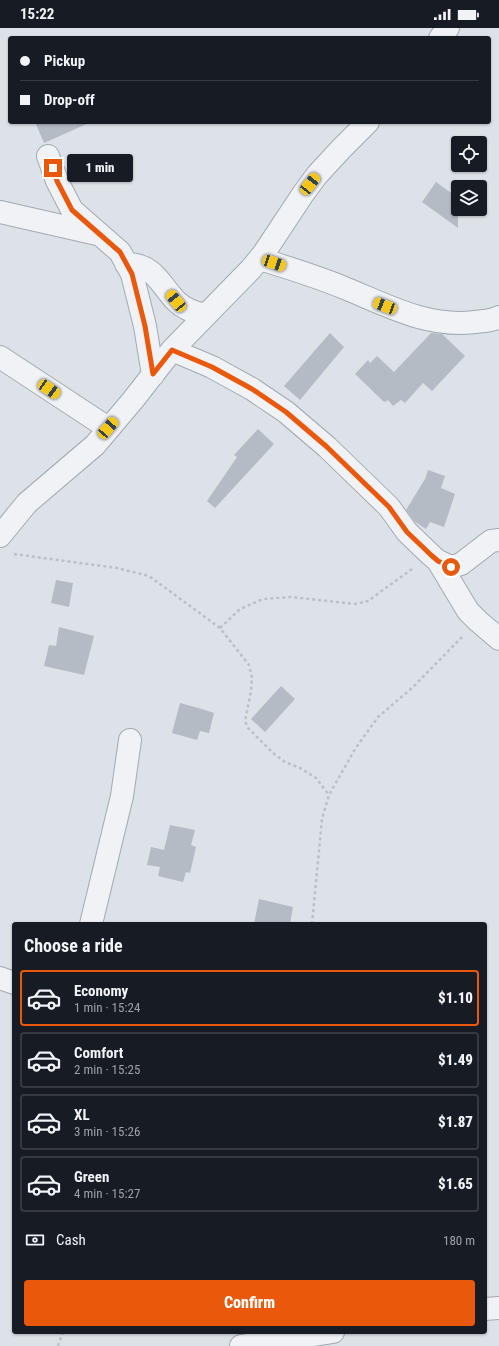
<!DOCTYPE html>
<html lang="en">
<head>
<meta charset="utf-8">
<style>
	:root { --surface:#171b24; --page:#242831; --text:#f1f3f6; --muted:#9ea1a6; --line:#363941; --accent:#ea580c }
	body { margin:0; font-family:"Roboto Condensed",sans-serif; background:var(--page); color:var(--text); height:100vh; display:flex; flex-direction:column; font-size:15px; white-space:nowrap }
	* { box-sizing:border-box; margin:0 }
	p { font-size:13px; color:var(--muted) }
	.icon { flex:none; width:22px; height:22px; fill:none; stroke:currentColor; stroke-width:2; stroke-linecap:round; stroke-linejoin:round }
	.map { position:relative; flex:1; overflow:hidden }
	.sheet { position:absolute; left:12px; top:894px; width:475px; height:412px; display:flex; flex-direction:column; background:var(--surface); border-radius:4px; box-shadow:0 1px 3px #0004 }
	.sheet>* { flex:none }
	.top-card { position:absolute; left:8px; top:8px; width:483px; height:88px; border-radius:4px; box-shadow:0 1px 3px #0004; display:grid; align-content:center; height:88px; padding:0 12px; background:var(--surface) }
	.fabs { position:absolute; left:451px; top:108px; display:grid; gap:8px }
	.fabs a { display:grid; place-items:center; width:36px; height:36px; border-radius:4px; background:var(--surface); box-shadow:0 1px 3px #0004; font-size:20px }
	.end { position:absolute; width:18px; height:18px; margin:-9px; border:5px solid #ea580c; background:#fff; box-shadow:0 0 0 2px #fff }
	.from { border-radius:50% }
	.bubble { position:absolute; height:28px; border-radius:4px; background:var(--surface); box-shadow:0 1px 3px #0004; font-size:13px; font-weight:800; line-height:28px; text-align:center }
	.car { position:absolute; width:12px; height:24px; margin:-12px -6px; border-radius:5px; box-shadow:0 0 3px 1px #0007; background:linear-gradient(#f5c518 24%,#345 0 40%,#f5c518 0 76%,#345 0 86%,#f5c518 0) }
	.top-card b { display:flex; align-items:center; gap:14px; height:38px; font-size:15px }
	.top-card b+b { border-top:1px solid var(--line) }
	.top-card i { width:10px; height:10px; background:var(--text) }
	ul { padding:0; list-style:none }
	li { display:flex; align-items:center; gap:12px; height:56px; margin:0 8px 6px; padding:0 4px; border:2px solid var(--line); border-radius:4px }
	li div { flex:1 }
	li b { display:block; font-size:15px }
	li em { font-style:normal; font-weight:800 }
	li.selected { border-color:var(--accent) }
	li>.icon { width:36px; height:36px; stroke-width:1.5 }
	h2 { padding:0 12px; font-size:18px; line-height:48px }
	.pay { display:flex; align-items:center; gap:10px; height:44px; padding:0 12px; font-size:15px }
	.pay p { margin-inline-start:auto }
	.cta { display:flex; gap:8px; margin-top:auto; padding:8px 12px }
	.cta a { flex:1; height:46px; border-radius:4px; background:var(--accent); color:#fff; font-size:16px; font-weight:800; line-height:46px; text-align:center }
	.status { display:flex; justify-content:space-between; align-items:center; height:28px; padding:0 20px; background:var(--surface); direction:ltr }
	.status svg { height:11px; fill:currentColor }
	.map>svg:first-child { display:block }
	.building { fill:#b4bbc5 }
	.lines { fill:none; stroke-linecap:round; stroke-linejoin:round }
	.street-casing { stroke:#a2a9b2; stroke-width:24 }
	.path { stroke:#bbc0c7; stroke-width:2.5; stroke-dasharray:3 3; stroke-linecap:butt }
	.street { stroke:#f0f2f6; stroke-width:22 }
	.route { stroke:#ea580c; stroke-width:5 }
</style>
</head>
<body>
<div class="status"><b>15:22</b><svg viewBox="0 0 49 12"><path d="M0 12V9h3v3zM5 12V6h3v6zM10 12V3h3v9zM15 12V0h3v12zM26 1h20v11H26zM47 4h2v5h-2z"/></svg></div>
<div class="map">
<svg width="499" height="1318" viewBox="0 0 499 1318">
	<rect width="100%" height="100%" fill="#dde2e8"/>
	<path class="building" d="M 35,94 L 91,94 L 44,115 Z
		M 436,154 L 458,170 L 458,200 L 422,174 Z
		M 330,305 L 344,319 L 300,372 L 284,358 Z
		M 431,305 L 442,306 L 465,328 L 432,363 L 423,355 L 405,375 L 401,372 L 393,378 L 388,372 L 385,374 L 383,373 L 355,346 L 368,332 L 370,335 L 377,328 L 394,344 Z
		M 258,401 L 274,416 L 215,480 L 207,473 L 237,429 L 234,427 Z
		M 428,442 L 445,448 L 441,460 L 455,466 L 444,499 L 430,494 L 426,501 L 415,494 L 406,482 L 425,451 Z
		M 56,552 L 73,555 L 69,579 L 51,575 Z
		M 59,599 L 94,608 L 84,647 L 44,638 L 49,617 L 56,618 Z
		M 281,658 L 295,671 L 265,704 L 251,691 Z
		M 180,675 L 202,681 L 214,685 L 209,705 L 200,703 L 197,712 L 172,705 Z
		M 170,797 L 195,802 L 191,817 L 196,819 L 190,845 L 186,844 L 183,854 L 158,848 L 160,839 L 147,837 L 151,819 L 164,822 Z
		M 259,871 L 293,879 L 290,896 L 254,896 Z"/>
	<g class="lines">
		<g class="street-casing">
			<path id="street" d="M 440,10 L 448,0
				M 48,128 L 57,153 L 72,182 L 120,224 L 132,246 L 145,298 L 153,347
				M 0,184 L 97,206
				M 260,231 C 289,240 319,249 347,261 C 388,278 429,300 475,294 C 484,293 491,293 499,289
				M 126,236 C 154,236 159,255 176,273 C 184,281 195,285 206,287
				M 172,322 L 212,339 L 252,361 L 286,384 L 327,419 L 389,479 L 407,504 L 431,527 L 438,533 L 451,539 L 461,536 L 491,513 L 499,512
				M 0,329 L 108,400
				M 0,508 L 27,475 L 95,417 L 133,372 L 172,322 L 251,241 L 264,225 L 303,166 L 317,147 L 341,121 L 368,94
				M 438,533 L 468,583 L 478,593 L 499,611
				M 91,896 L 122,768 L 130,712
				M 0,950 L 14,955
				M 485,1281 L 499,1280
				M 241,1318 L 333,1304"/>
		</g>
		<path class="path" d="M 14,526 L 117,540 L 149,548 L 220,600 L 249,637 L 252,649 L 251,663 L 245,693 L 248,700 L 273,725 L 285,734 L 300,740 L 316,750 L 329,767
			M 220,600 L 240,581 L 263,571 L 291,569 L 355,576 L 368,573 L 412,541
			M 312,896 L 322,791 L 329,767 L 355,721 L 378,689 L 412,660 L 462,609
			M 58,1318 L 63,1304"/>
		<use href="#street" class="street"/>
	</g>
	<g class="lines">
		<path class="route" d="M 53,140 L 57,153 L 72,182 L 120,224 L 132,246 L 145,298 L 153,346 L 172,322 L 212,339 L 252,361 L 286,384 L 327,419 L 389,479 L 407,504 L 431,527 L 438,533 L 451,539"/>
	</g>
</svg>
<div class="fabs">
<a><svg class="icon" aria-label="locate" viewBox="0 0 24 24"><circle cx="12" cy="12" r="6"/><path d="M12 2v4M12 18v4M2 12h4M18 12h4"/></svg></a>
<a><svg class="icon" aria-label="layers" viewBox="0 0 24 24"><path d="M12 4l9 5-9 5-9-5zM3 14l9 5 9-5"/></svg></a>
</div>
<i class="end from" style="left:451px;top:539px"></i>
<i class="end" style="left:53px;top:140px"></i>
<div class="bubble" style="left:67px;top:126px;width:66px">1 min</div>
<i class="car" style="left:310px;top:156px;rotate:38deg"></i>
<i class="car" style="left:274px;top:235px;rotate:109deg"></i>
<i class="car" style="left:176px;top:273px;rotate:321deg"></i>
<i class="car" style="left:385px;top:278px;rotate:291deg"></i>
<i class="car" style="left:49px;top:361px;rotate:125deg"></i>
<i class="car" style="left:108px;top:400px;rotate:41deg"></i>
<div class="top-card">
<b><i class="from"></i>Pickup</b>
<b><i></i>Drop-off</b>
</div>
<section class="sheet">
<h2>Choose a ride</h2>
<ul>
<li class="selected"><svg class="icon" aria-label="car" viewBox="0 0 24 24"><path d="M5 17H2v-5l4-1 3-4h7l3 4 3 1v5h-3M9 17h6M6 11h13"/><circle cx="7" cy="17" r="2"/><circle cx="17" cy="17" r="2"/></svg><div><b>Economy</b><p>1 min · 15:24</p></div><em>$1.10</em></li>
<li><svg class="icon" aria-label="car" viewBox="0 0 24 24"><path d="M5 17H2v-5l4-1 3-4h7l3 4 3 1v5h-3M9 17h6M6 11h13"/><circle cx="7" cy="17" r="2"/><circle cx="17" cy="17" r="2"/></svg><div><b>Comfort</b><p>2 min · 15:25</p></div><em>$1.49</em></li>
<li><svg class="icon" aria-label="car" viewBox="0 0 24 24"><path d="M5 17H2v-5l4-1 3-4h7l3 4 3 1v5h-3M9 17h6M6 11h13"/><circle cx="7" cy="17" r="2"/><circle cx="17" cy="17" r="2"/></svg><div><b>XL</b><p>3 min · 15:26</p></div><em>$1.87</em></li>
<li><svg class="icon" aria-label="car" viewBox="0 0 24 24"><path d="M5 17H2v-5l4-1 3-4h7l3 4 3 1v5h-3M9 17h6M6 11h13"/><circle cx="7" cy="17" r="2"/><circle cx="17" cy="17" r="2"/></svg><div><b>Green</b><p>4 min · 15:27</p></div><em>$1.65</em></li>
</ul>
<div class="pay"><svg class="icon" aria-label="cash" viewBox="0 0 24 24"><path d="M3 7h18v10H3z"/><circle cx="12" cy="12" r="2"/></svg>Cash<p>180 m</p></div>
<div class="cta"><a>Confirm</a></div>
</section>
</div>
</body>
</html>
